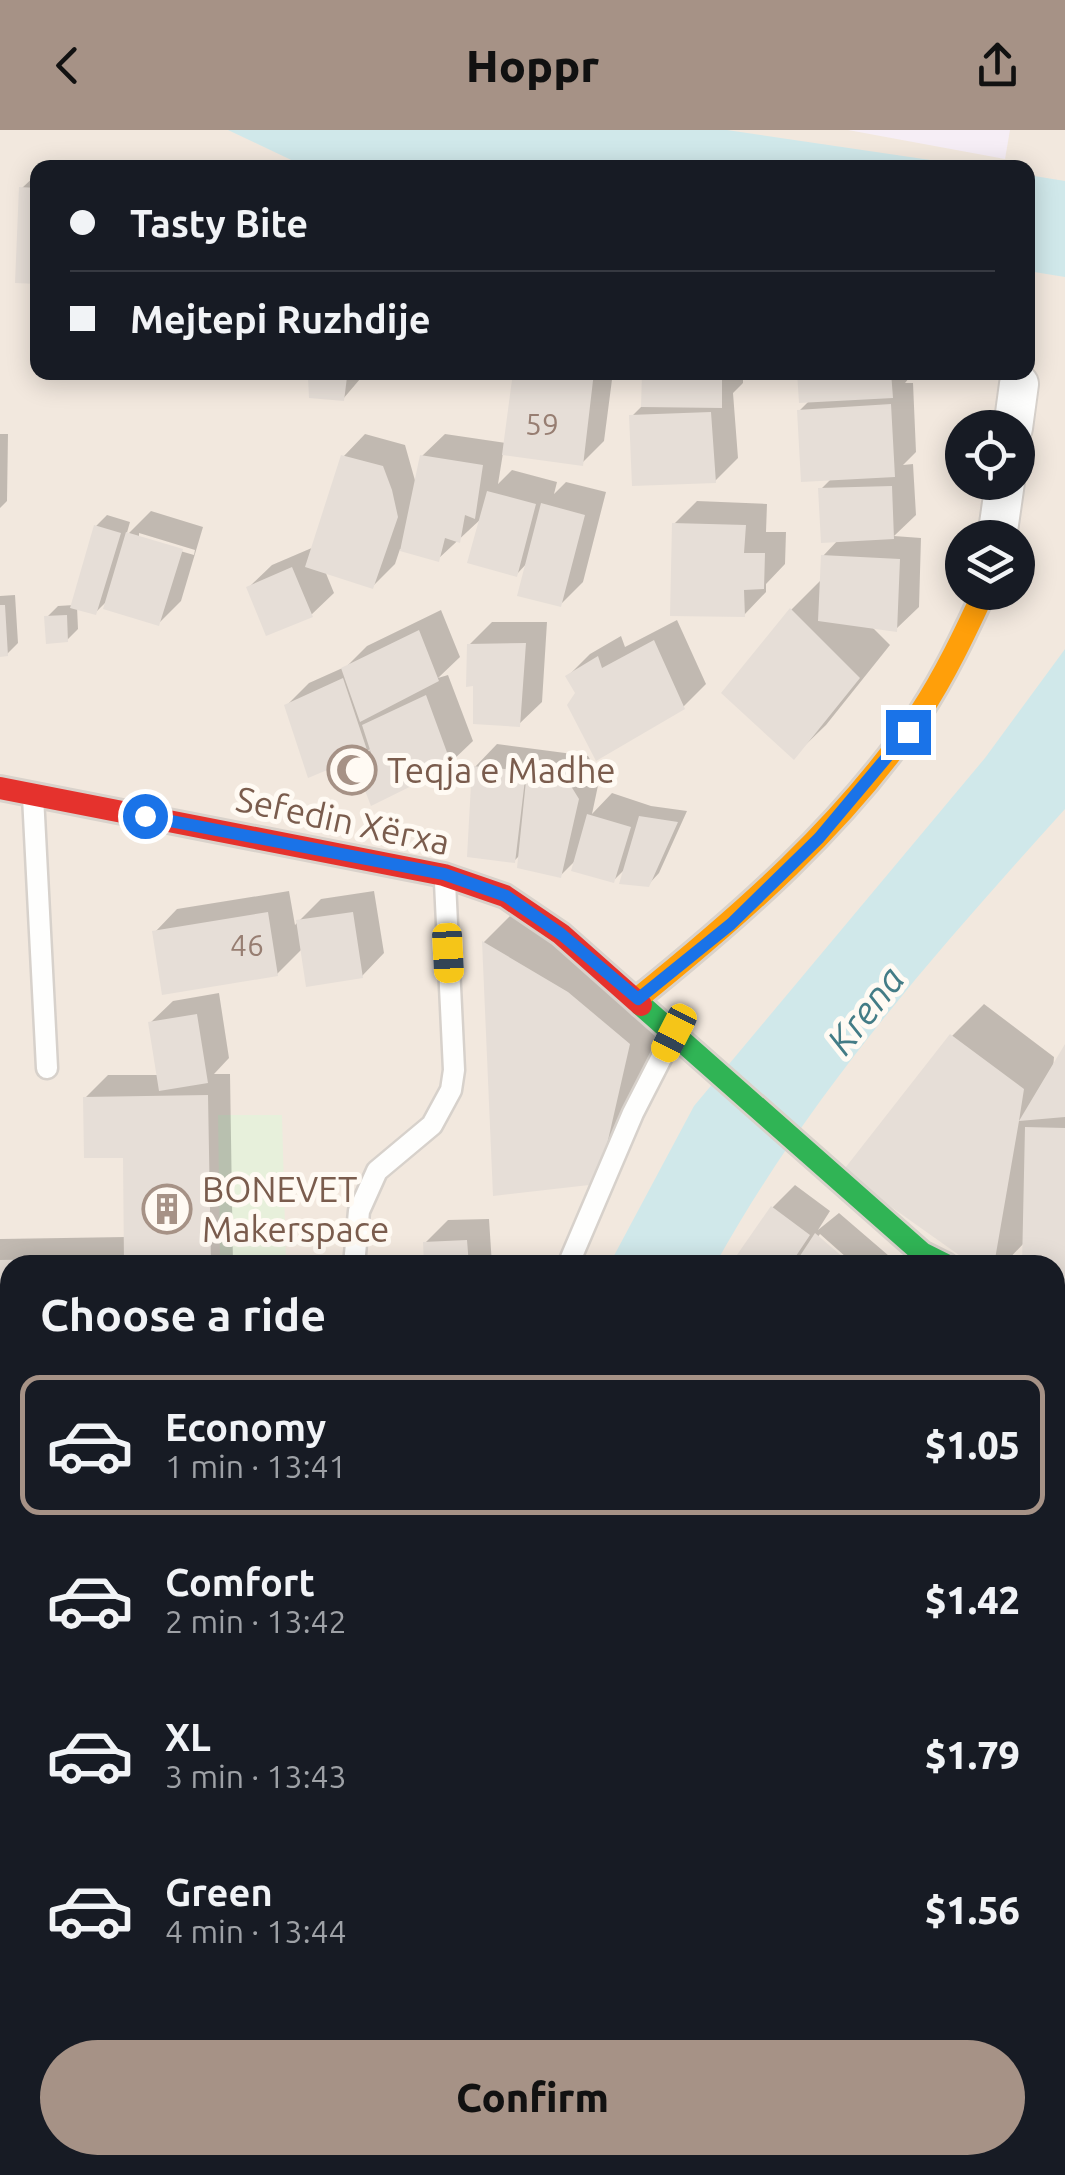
<!DOCTYPE html>
<html lang="en">
<head>
<meta charset="utf-8">
<style>
	:root { --surface:#171b24; --page:#20242c; --text:#f1f3f6; --muted:#9ea1a6; --line:#363941; --accent:#a69286 }
	body { margin:0; font-family:Ubuntu,sans-serif; background:var(--page); color:var(--text); height:100vh; display:flex; flex-direction:column; font-size:38px; white-space:nowrap }
	* { box-sizing:border-box; margin:0 }
	p { font-size:32px; color:var(--muted) }
	.icon { flex:none; width:55px; height:55px; fill:none; stroke:currentColor; stroke-width:2; stroke-linecap:round; stroke-linejoin:round }
	.map { position:relative; flex:1; overflow:hidden }
	.panel { position:absolute; left:0px; top:1125px; width:1065px; height:920px; display:flex; flex-direction:column; background:var(--surface); border-radius:30px 30px 0 0; box-shadow:0 5px 25px #0003 }
	.panel>* { flex:none }
	.banner { position:absolute; left:30px; top:30px; width:1005px; height:220px; border-radius:20px; box-shadow:0 5px 25px #0003; display:grid; align-content:center; height:220px; padding:0 40px; background:var(--surface) }
	.controls { position:absolute; left:945px; top:280px; display:grid; gap:20px }
	.controls a { display:grid; place-items:center; width:90px; height:90px; border-radius:50%; background:var(--surface); box-shadow:0 5px 25px #0003; font-size:50px }
	.end { position:absolute; width:45px; height:45px; margin:-22px; border:12px solid #1a73e8; background:#fff; box-shadow:0 0 0 5px #fff }
	.from { border-radius:50% }
	.car { position:absolute; width:30px; height:60px; margin:-30px -15px; border-radius:12px; box-shadow:0 0 8px 2px #0007; background:linear-gradient(#f5c518 24%,#345 0 40%,#f5c518 0 76%,#345 0 86%,#f5c518 0) }
	.banner b { display:flex; align-items:center; gap:35px; height:95px; font-size:38px }
	.banner b+b { border-top:2px solid var(--line) }
	.banner i { width:25px; height:25px; background:var(--text) }
	ul { padding:0; list-style:none }
	li { display:flex; align-items:center; gap:30px; height:140px; margin:0 20px 15px; padding:0 20px; border:5px solid transparent; border-radius:20px }
	li div { flex:1 }
	li b { display:block; font-size:38px }
	li em { font-style:normal; font-weight:800 }
	li.active { border-color:var(--accent) }
	li>.icon { width:90px; height:90px; stroke-width:1.5 }
	h2 { padding:0 40px; font-size:45px; line-height:120px }
	.action { display:flex; gap:20px; margin-top:auto; padding:20px 40px }
	.action a { flex:1; height:115px; border-radius:60px; background:var(--accent); color:#111; font-size:40px; font-weight:800; line-height:115px; text-align:center }
	header { display:flex; justify-content:space-between; align-items:center; height:130px; padding:0 40px; background:var(--accent); color:#111; font-size:45px; font-weight:800 }
	.map>svg:first-child { display:block }
	.residential { fill:#f2e8de; fill-rule:evenodd }
	.education { fill:#f6eef6 }
	.green { fill:#e7f0db }
	.water { fill:#d0e8ea }
	.shadow { fill:#0003; fill-rule:evenodd }
	.building { fill:#e6ded7 }
	.lines { fill:none; stroke-linecap:round; stroke-linejoin:round }
	.lane-casing { stroke:#d7d1cb; stroke-width:25 }
	.street-casing { stroke:#d7d1cb; stroke-width:42 }
	.fast-casing { stroke:#d9d2cb; stroke-width:28 }
	.slow-casing { stroke:#d9d2cb; stroke-width:28 }
	.jam-casing { stroke:#d9d2cb; stroke-width:28 }
	.lane { stroke:#fefefd; stroke-width:20 }
	.street { stroke:#fefefd; stroke-width:38 }
	.fast { stroke:#30b455; stroke-width:22 }
	.slow { stroke:#ff9f0a; stroke-width:22 }
	.jam { stroke:#e5322d; stroke-width:22 }
	.route { stroke:#1a73e8; stroke-width:12 }
	.labels { text-anchor:middle; dominant-baseline:central; stroke-width:10; stroke-linejoin:round; paint-order:stroke }
	.number-label { font-size:30px; fill:#977e72 }
	.poi-label { font-size:35px; fill:#7a5c4d; stroke:#fffaf3; text-anchor:start }
	.street-label { font-size:35px; fill:#7a5c4d; stroke:#fffaf3 }
	.water-label { font-size:38px; font-style:italic; fill:#437c86; stroke:#fffaf3 }
</style>
</head>
<body>
<header><svg class="icon" aria-label="back" viewBox="0 0 24 24"><path d="M15 5l-7 7 7 7"/></svg>Hoppr<svg class="icon" aria-label="share" viewBox="0 0 24 24"><path d="M12 15V3M7 8l5-5 5 5M5 13v7h14v-7"/></svg></header>
<div class="map">
<svg width="1065" height="2045" viewBox="0 0 1065 2045">
	<rect width="100%" height="100%" fill="#f9f5f0"/>
	<path class="residential" d="M 0,0 L 1065,0 L 1065,2045 L 0,2045 ZM 38,38 L 1028,38 L 1028,242 L 38,242 ZM 962,298 L 1018,298 L 1018,352 L 962,352 ZM 962,408 L 1018,408 L 1018,462 L 962,462 ZM 10,1135 L 1055,1135 L 1055,2035 L 10,2035 Z"/>
	<path class="education" d="M 848,0 L 1010,0 L 1005,29 Z"/>
	<path class="green" d="M 218,985 L 282,985 L 286,1135 L 220,1135 Z"/>
	<path class="water" d="M 228,0 L 727,0 L 978,37 L 306,37 Z
		M 1028,45 L 1065,51 L 1065,147 L 1028,141 Z
		M 1065,519 L 1065,679 C 936,822 809,965 715,1135 L 609,1135 L 694,976 L 985,628 Z
		M 738,2035 L 866,2035 L 871,2045 L 742,2045 Z"/>
	<path class="shadow" d="M 38,43 L 38,151 L 22,58 Z
		M 295,242 L 366,242 L 343,269 L 311,244 Z
		M 515,242 L 613,242 L 604,311 L 582,333 L 503,323 L 498,354 L 512,340 L 557,352 L 554,364 L 566,352 L 606,362 L 583,452 L 561,474 L 528,432 L 517,444 L 483,387 L 438,429 L 400,419 L 395,434 L 373,456 L 325,441 L 334,463 L 311,485 L 249,457 L 272,435 L 314,417 L 343,327 L 365,304 L 405,315 L 416,354 L 422,326 L 445,304 L 506,313 Z
		M 644,242 L 743,242 L 743,253 L 733,263 L 738,328 L 715,351 L 632,286 L 644,274 Z
		M 800,242 L 914,242 L 905,253 L 913,253 L 916,322 L 903,335 L 913,334 L 916,385 L 894,406 L 921,408 L 919,477 L 896,499 L 871,496 L 890,515 L 826,595 L 794,626 L 791,480 L 822,449 L 823,426 L 839,409 L 821,359 L 832,348 L 800,280 L 810,270 Z
		M 0,304 L 8,304 L 7,371 L 0,378 Z
		M 697,371 L 767,374 L 766,402 L 786,402 L 785,434 L 766,454 L 766,462 L 744,485 L 674,394 Z
		M 151,381 L 203,397 L 181,471 L 159,493 L 109,469 L 96,482 L 77,477 L 78,499 L 67,510 L 47,487 L 58,476 L 74,475 L 96,396 L 107,385 L 130,392 L 126,406 ZM 139,403 L 195,420 L 194,425 L 139,409 Z
		M 15,465 L 18,513 L 7,524 L 0,525 L 0,466 Z
		M 441,480 L 460,527 L 438,548 L 448,545 L 473,611 L 450,633 L 357,633 L 371,619 L 310,644 L 287,575 L 309,553 L 347,536 L 367,516 Z
		M 677,490 L 706,554 L 683,577 L 578,563 L 568,546 L 590,524 L 621,506 L 625,517 Z
		M 492,492 L 547,492 L 542,572 L 519,594 L 469,515 Z
		M 497,614 L 588,626 L 600,646 L 592,684 L 612,663 L 651,676 L 687,681 L 659,743 L 648,755 L 627,737 L 614,750 L 577,729 L 561,745 L 521,724 L 514,731 L 475,637 Z
		M 289,761 L 295,795 L 321,769 L 374,761 L 384,823 L 362,846 L 303,818 L 277,844 L 155,802 L 177,779 Z
		M 515,781 L 661,881 L 629,1019 L 596,1052 L 495,1063 L 484,812 Z
		M 219,863 L 229,928 L 214,944 L 230,944 L 233,1135 L 10,1135 L 10,1242 L 0,1242 L 0,1109 L 126,1107 L 125,1025 L 85,968 L 108,945 L 159,945 L 150,893 L 173,871 Z
		M 984,874 L 1054,927 L 1053,939 L 1065,919 L 1065,1150 L 1055,1149 L 1055,1135 L 1025,1135 L 1025,1112 L 1003,1135 L 977,1135 L 952,906 Z
		M 795,1055 L 830,1081 L 818,1100 L 839,1083 L 896,1132 L 894,1135 L 855,1135 L 820,1104 L 817,1108 L 848,1135 L 733,1135 L 773,1077 Z
		M 489,1089 L 492,1135 L 426,1135 L 425,1113 L 448,1090 Z
		M 1065,1166 L 1065,1405 L 1055,1406 L 1055,1167 Z
		M 10,1486 L 10,1510 L 0,1496 Z
		M 1059,1505 L 1065,1551 L 1065,1787 L 1055,1793 L 1055,1506 Z
		M 1,1774 L 10,1778 L 10,1853 L 0,1847 Z
		M 0,1869 L 10,1875 L 10,1924 L 0,1939 Z
		M 1055,1990 L 1063,1998 L 1055,2007 Z
		M 164,2035 L 252,2035 L 247,2045 L 288,2042 L 289,2045 L 164,2045 Z
		M 306,2035 L 455,2035 L 445,2045 L 306,2045 Z
		M 482,2035 L 655,2035 L 654,2045 L 481,2045 Z
		M 1011,2035 L 1030,2035 L 1022,2045 L 1002,2045 Z"/>
	<path class="building" d="M 19,57 L 38,58 L 38,154 L 15,153 Z
		M 295,242 L 362,242 L 362,247 L 347,247 L 344,271 L 309,268 L 308,247 Z
		M 513,242 L 594,242 L 583,336 L 502,325 Z
		M 642,242 L 722,242 L 722,278 L 641,277 Z
		M 797,242 L 891,242 L 893,268 L 799,273 Z
		M 891,274 L 895,347 L 801,352 L 797,280 Z
		M 711,282 L 716,353 L 632,356 L 629,285 Z
		M 341,325 L 383,336 L 392,360 L 398,387 L 373,459 L 305,437 Z
		M 420,325 L 483,335 L 475,389 L 465,385 L 460,413 L 445,408 L 439,432 L 400,421 Z
		M 892,356 L 894,409 L 821,413 L 818,358 Z
		M 487,361 L 536,374 L 517,447 L 467,433 Z
		M 541,373 L 585,385 L 561,477 L 517,466 Z
		M 672,393 L 746,395 L 744,423 L 765,423 L 764,459 L 744,460 L 745,487 L 670,486 Z
		M 94,395 L 121,403 L 96,485 L 70,478 Z
		M 126,402 L 183,419 L 159,496 L 103,479 Z
		M 821,425 L 900,429 L 897,502 L 818,491 Z
		M 292,437 L 313,487 L 266,506 L 246,457 Z
		M 0,475 L 5,475 L 8,526 L 0,527 Z
		M 790,478 L 860,548 L 794,630 L 721,563 Z
		M 67,485 L 68,512 L 46,514 L 44,486 Z
		M 419,500 L 439,551 L 360,592 L 341,538 Z
		M 654,510 L 685,579 L 596,631 L 567,575 L 575,563 L 565,546 L 598,526 L 602,538 Z
		M 526,513 L 520,597 L 473,594 L 473,556 L 466,557 L 467,514 Z
		M 343,548 L 368,623 L 308,648 L 284,575 Z
		M 426,565 L 452,636 L 371,676 L 354,632 L 372,626 L 362,595 Z
		M 472,636 L 526,641 L 515,733 L 467,727 Z
		M 527,641 L 566,648 L 579,669 L 561,748 L 517,738 Z
		M 587,684 L 631,697 L 614,753 L 571,741 Z
		M 639,686 L 678,692 L 649,757 L 619,754 Z
		M 268,782 L 278,846 L 162,865 L 152,801 Z
		M 353,782 L 363,848 L 306,857 L 296,790 Z
		M 482,811 L 568,862 L 630,914 L 598,1054 L 493,1066 Z
		M 197,884 L 208,953 L 159,961 L 148,892 Z
		M 950,904 L 1024,959 L 1019,991 L 1065,914 L 1065,987 L 1019,991 L 994,1135 L 973,1135 L 842,1042 Z
		M 208,965 L 211,1135 L 124,1135 L 123,1028 L 84,1028 L 83,967 Z
		M 1025,997 L 1065,998 L 1065,1152 L 1055,1152 L 1055,1135 L 1022,1135 Z
		M 771,1076 L 810,1105 L 790,1135 L 730,1135 Z
		M 815,1103 L 852,1135 L 794,1135 Z
		M 467,1110 L 469,1135 L 424,1135 L 423,1112 Z
		M 113,1128 L 113,1135 L 10,1135 L 10,1245 L 0,1245 L 0,1130 Z
		M 1055,1202 L 1065,1202 L 1065,1407 L 1055,1408 Z
		M 10,1809 L 10,1855 L 0,1850 L 0,1830 Z
		M 1065,2014 L 1065,2045 L 1041,2045 L 1049,2035 L 1055,2035 L 1055,2027 Z
		M 50,2035 L 112,2035 L 100,2045 L 56,2045 Z
		M 162,2035 L 242,2035 L 242,2045 L 161,2045 Z
		M 303,2035 L 343,2035 L 343,2045 L 304,2045 Z
		M 352,2035 L 434,2035 L 436,2045 L 354,2045 Z
		M 479,2035 L 533,2035 L 533,2045 L 479,2045 Z
		M 543,2035 L 635,2035 L 634,2045 L 542,2045 Z
		M 953,2035 L 994,2035 L 986,2045 L 966,2045 Z"/>
	<g class="lines">
		<g class="lane-casing">
			<path id="lane" d="M 33,666 L 47,938
				M 354,1135 L 359,1081 L 377,1041 L 432,995 L 451,960 L 454,940 L 445,752
				M 568,1135 L 633,983 L 673,905
				M 0,1340 L 10,1339"/>
		</g>
		<g class="street-casing">
			<path id="street" d="M 1013,298 L 1019,254
				M 997,408 L 1005,352
				M 1055,1173 L 1065,1175
				M 0,1886 L 10,1891
				M 1055,1934 L 1065,1941
				M 10,1957 C 0,1974 0,1993 10,2009
				M 28,2035 L 34,2045
				M 684,2035 L 685,2045"/>
		</g>
		<g class="fast-casing">
			<path id="fast" d="M 641,875 L 922,1123 L 946,1135"/>
		</g>
		<g class="slow-casing">
			<path id="slow" d="M 637,869 C 742,784 844,695 920,583 C 945,545 965,503 984,462"/>
		</g>
		<g class="jam-casing">
			<path id="jam" d="M 0,658 L 444,745 L 505,766 L 561,804 L 641,875"/>
		</g>
		<use href="#lane" class="lane"/>
		<use href="#street" class="street"/>
		<use href="#fast" class="fast"/>
		<use href="#slow" class="slow"/>
		<use href="#jam" class="jam"/>
	</g>
	<g class="lines">
		<path class="route" d="M 145,686 L 444,744 L 506,766 L 561,804 L 638,869 L 731,794 L 819,708 L 908,602"/>
	</g>
	<defs>
		<g id="mosque-ring" transform="scale(2.5)"><circle r="9.5" fill="#fffaf3" stroke="#a69286" stroke-width="1.5"/><path d="M3.5-4.9A6 6 0 1 0 3.5 4.9A5 5 0 1 1 3.5-4.9Z" fill="#a69286"/></g>
		<g id="building-ring" transform="scale(2.5)"><circle r="9.5" fill="#fffaf3" stroke="#a69286" stroke-width="1.5"/><path d="M-4-6H4V6H1V3H-1V6H-4ZM-2.5-4.3h1.7v1.8h-1.7ZM.8-4.3h1.7v1.8H.8ZM-2.5-1h1.7V.8h-1.7ZM.8-1h1.7V.8H.8Z" fill="#a69286"/></g>
	</defs>
	<g fill-rule="evenodd">
		<use href="#mosque-ring" x="352" y="640"/>
		<use href="#building-ring" x="167" y="1079"/>
	</g>
	<g class="labels">
		<g class="number-label">
			<text x="542" y="294">59</text>
			<text x="247" y="815">46</text>
		</g>
		<g class="poi-label">
			<text x="387" y="640">Teqja e Madhe</text>
			<text x="202" y="1059">BONEVET<tspan x="202" dy="40">Makerspace</tspan></text>
		</g>
		<g class="street-label">
			<text transform="translate(343 690) rotate(12)">Sefedin Xërxa</text>
		</g>
		<g class="water-label">
			<text transform="translate(865 880) rotate(-52)">Krena</text>
		</g>
	</g>
</svg>
<div class="controls">
<a><svg class="icon" aria-label="locate" viewBox="0 0 24 24"><circle cx="12" cy="12" r="6"/><path d="M12 2v4M12 18v4M2 12h4M18 12h4"/></svg></a>
<a><svg class="icon" aria-label="layers" viewBox="0 0 24 24"><path d="M12 4l9 5-9 5-9-5zM3 14l9 5 9-5"/></svg></a>
</div>
<i class="end from" style="left:145px;top:686px"></i>
<i class="end" style="left:908px;top:602px"></i>
<i class="car" style="left:448px;top:823px;rotate:177deg"></i>
<i class="car" style="left:674px;top:903px;rotate:207deg"></i>
<div class="banner">
<b><i class="from"></i>Tasty Bite</b>
<b><i></i>Mejtepi Ruzhdije</b>
</div>
<section class="panel">
<h2>Choose a ride</h2>
<ul>
<li class="active"><svg class="icon" aria-label="car" viewBox="0 0 24 24"><path d="M5 17H2v-5l4-1 3-4h7l3 4 3 1v5h-3M9 17h6M6 11h13"/><circle cx="7" cy="17" r="2"/><circle cx="17" cy="17" r="2"/></svg><div><b>Economy</b><p>1 min · 13:41</p></div><em>$1.05</em></li>
<li><svg class="icon" aria-label="car" viewBox="0 0 24 24"><path d="M5 17H2v-5l4-1 3-4h7l3 4 3 1v5h-3M9 17h6M6 11h13"/><circle cx="7" cy="17" r="2"/><circle cx="17" cy="17" r="2"/></svg><div><b>Comfort</b><p>2 min · 13:42</p></div><em>$1.42</em></li>
<li><svg class="icon" aria-label="car" viewBox="0 0 24 24"><path d="M5 17H2v-5l4-1 3-4h7l3 4 3 1v5h-3M9 17h6M6 11h13"/><circle cx="7" cy="17" r="2"/><circle cx="17" cy="17" r="2"/></svg><div><b>XL</b><p>3 min · 13:43</p></div><em>$1.79</em></li>
<li><svg class="icon" aria-label="car" viewBox="0 0 24 24"><path d="M5 17H2v-5l4-1 3-4h7l3 4 3 1v5h-3M9 17h6M6 11h13"/><circle cx="7" cy="17" r="2"/><circle cx="17" cy="17" r="2"/></svg><div><b>Green</b><p>4 min · 13:44</p></div><em>$1.56</em></li>
</ul>
<div class="action"><a>Confirm</a></div>
</section>
</div>
</body>
</html>
